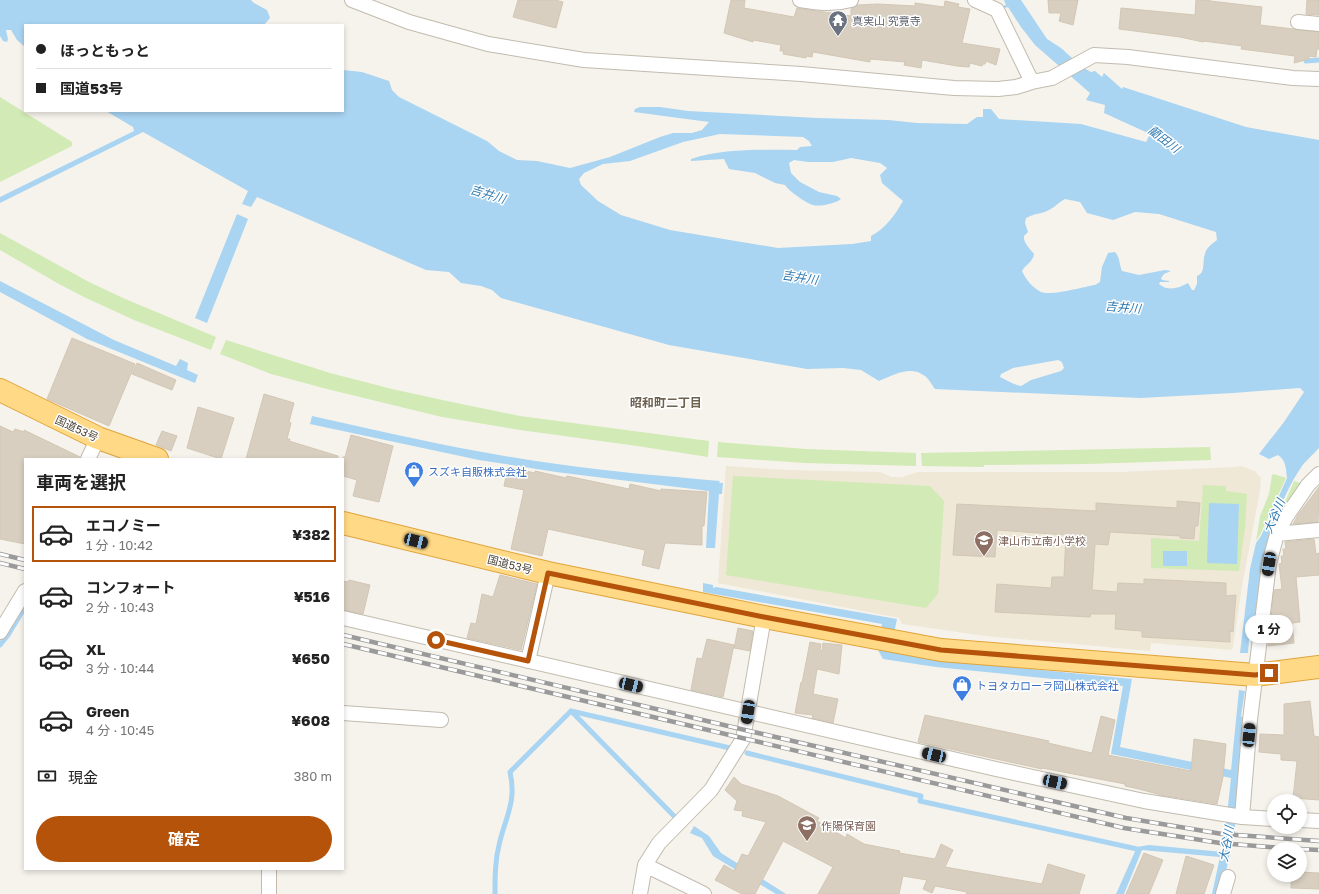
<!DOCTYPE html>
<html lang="ja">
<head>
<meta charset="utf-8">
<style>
	:root { --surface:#fff; --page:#f2f2f2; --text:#222; --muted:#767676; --line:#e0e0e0; --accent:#b45309 }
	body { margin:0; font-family:"Golos Text","Noto Sans JP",sans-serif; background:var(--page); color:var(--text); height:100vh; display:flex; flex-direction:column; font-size:15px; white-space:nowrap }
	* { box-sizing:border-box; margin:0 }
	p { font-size:13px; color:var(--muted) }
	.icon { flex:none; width:22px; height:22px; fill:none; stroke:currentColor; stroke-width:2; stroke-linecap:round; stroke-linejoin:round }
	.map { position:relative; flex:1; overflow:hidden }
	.side { position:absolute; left:24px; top:458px; width:320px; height:412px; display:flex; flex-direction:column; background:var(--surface); border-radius:0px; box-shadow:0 2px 6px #0003 }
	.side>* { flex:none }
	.hud { position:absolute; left:24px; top:24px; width:320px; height:88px; border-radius:0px; box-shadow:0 2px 6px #0003; display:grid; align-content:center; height:88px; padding:0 12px; background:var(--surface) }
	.controls { position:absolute; left:1267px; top:794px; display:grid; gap:8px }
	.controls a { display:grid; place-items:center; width:40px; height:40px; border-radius:50%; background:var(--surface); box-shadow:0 2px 6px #0003; font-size:20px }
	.end { position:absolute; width:18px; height:18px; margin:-9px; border:5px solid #b45309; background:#fff; box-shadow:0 0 0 2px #fff }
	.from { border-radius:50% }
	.bubble { position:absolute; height:28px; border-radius:14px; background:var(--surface); box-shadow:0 2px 6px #0003; font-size:13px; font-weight:700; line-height:28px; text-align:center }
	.car { position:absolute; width:12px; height:24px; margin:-12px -6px; border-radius:5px; box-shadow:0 0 3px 1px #0007; background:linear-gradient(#222 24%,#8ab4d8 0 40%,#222 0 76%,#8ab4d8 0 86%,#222 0) }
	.hud b { display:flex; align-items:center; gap:14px; height:38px; font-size:15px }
	.hud b+b { border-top:1px solid var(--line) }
	.hud i { width:10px; height:10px; background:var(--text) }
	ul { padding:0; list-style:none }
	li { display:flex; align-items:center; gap:12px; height:56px; margin:0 8px 6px; padding:0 4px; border:2px solid transparent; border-radius:0px }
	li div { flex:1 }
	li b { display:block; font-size:15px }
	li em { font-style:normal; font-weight:700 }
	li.on { border-color:var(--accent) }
	li>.icon { width:36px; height:36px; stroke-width:1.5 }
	h2 { padding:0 12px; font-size:18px; line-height:48px }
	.pay { display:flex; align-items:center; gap:10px; height:44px; padding:0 12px; font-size:15px }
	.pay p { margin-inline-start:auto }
	.action { display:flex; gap:8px; margin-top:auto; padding:8px 12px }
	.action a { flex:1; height:46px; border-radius:24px; background:var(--accent); color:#fff; font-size:16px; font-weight:700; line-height:46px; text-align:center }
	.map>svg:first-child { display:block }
	.education { fill:#efe8d6 }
	.green { fill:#d2eab5 }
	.water { fill:#a9d4f2; fill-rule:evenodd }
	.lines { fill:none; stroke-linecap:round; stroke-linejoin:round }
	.stream { stroke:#a9d4f2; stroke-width:5 }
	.building { fill:#d8cfc1; stroke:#d3c7b4 }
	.minor-casing { stroke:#c2bbae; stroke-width:16 }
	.trunk-casing { stroke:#e0a43c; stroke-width:24 }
	.minor { stroke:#fff; stroke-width:14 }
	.trunk { stroke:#ffd985; stroke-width:22 }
	.rail-casing { stroke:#9a9a9a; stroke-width:4.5 }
	.rail { stroke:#fff; stroke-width:3; stroke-dasharray:9; stroke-linecap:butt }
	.route { stroke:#b45309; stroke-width:5 }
	.labels { text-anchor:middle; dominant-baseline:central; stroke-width:3; stroke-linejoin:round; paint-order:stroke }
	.worship-label { font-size:11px; fill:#5b616d; stroke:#fff; text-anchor:start }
	.street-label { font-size:11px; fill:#4b4439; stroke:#fff }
	.shop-label { font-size:11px; fill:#366cbe; stroke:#fff; text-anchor:start }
	.education-label { font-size:11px; fill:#785e54; stroke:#fff; text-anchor:start }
	.water-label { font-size:12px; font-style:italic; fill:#2e7ab2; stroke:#fff }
	.neighbourhood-label { font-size:12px; font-weight:bold; fill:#6e6250; stroke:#fff }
</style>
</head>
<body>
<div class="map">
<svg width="1319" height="894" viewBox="0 0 1319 894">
	<rect width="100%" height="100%" fill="#f6f3ec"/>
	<path class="education" d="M 726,466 L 789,470 L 880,472 L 892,477 L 902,477 L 918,472 L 1120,472 L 1234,467 L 1241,466 L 1255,471 L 1261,478 L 1260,491 L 1242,586 L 1233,647 L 1232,650 L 1151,643 L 1150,651 L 985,636 L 902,624 L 899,618 L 718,583 Z"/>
	<path class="green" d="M 0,97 L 72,142 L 72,146 L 0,182 Z
		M 0,233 L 89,282 L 123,298 L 216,337 L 211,350 L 134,320 L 86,298 L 59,284 L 0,250 Z
		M 226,340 L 330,373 L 392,389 L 447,401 L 520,416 L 709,441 L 708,457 L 637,446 L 520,430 L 442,417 L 327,389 L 271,374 L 220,354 Z
		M 718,442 L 806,449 L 916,453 L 916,466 L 805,463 L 717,457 Z
		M 1210,447 L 1211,460 L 1087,464 L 984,465 L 984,467 L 922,466 L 921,453 Z
		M 1274,474 L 1286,478 L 1260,535 L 1256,541 L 1260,516 L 1269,494 L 1272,475 Z
		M 733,476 L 930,486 L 944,501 L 938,594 L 926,608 L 726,575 Z
		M 1294,481 L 1301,483 L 1276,523 Z
		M 1203,485 L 1226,486 L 1226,491 L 1247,494 L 1245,528 L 1239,571 L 1151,568 L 1151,538 L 1199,541 Z"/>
	<path class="water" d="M 0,0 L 251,0 L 254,3 L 267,10 L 270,18 L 264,25 L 25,25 L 25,47 L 17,40 L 11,30 L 6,30 L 8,39 L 7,42 L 3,41 L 0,36 Z
		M 1004,0 L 1021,0 L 1047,39 L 1061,48 L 1082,67 L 1091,72 L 1095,71 L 1102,77 L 1104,73 L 1122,89 L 1123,87 L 1246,127 L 1319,140 L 1319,448 C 1313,455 1305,461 1300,469 C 1269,515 1265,573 1255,627 L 1250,626 L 1248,653 L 1240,653 L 1250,569 L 1256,543 L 1261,536 L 1287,478 C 1286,469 1286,460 1278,455 L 1269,459 L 1259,454 L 1284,422 L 1304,392 L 1300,388 L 1233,393 L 1140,398 L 935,389 C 932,385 929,379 925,376 C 910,365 894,375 879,381 L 861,370 L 843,368 L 807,369 L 669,345 L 501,298 L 492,290 L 481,286 L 461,283 L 449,272 L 426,270 L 257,197 L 251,207 L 242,204 L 248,191 L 143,132 L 0,203 L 0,197 L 134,131 L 133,127 L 106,111 L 343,111 L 343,70 L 362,72 L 389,81 L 392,90 L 399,97 L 487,141 L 499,151 L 517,160 L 537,161 L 570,168 L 610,157 L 660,137 L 673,133 L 692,133 L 702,130 L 709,122 L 634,112 L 635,109 L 640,107 L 660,107 L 688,111 L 817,118 L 888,120 L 917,123 L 967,124 L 977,117 L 983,117 L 983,109 L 991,109 L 999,119 L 1081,124 L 1146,142 L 1150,134 L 1104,113 L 1105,105 L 1086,100 L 1090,93 L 1035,45 L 1021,27 L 1008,7 L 1005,8 L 1003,6 L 1006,5 ZM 720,134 L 803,137 L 809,141 L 812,146 L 800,147 L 797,150 C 761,150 725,148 691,159 L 691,161 L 724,159 L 729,169 L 755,173 L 775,183 L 785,185 C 789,191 806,203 813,205 C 821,207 836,203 841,199 L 837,196 L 819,192 L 800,182 L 791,173 L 789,163 L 794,160 L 808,162 L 833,162 L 851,158 L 880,163 L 887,168 L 880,175 L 882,183 L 903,201 C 895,215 886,228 871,236 L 871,241 L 852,244 L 778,248 L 670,230 L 621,215 L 598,201 L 581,185 L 579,179 L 584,173 L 603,164 L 630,161 L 683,142 ZM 1065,199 L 1080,202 L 1087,213 L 1113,220 L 1135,212 L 1159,214 L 1216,232 L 1217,240 C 1212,244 1206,248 1205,254 C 1202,262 1206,273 1197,276 L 1197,284 L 1194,290 L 1192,290 L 1188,283 C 1179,288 1168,292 1159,284 L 1160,282 L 1169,282 L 1169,281 L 1162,280 L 1161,278 L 1164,274 L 1171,271 L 1165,270 L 1139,275 L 1122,271 C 1119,264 1120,257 1115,252 L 1108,253 L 1102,267 L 1100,282 L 1095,285 C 1083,287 1052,296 1041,292 C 1033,288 1026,280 1022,271 C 1026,264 1033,262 1034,254 C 1030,249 1023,243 1024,236 L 1028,232 L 1025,223 L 1026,218 C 1035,213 1042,214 1049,210 C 1055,207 1059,202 1065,199 ZM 1058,360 L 1062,362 L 1064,368 L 1061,371 L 1031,380 L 1021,386 C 1014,385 1007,380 1000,377 L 1001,374 L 1013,368 Z
		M 237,214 L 248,219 L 207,323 L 195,318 Z
		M 0,281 L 114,340 L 176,366 L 180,359 L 188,363 L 187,370 L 198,375 L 195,383 L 87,339 L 0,292 Z
		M 312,416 C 393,434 474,453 557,464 C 611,472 665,476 720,481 L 719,483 L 723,483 L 722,494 L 719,494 L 715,548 L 706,548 L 709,491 L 556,472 L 479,460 L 310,424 Z
		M 1209,503 L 1239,504 L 1237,564 L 1207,563 Z
		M 1163,551 L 1187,551 L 1187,566 L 1163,566 Z
		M 703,583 L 713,585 L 713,588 L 716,587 L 897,619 L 890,651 L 893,652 L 970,663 L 1132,679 L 1120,747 L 1231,770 L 1239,690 L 1245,691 L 1241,716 L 1242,717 L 1245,718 L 1235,812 L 1235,830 L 1221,894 L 1212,894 L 1220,857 L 1142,850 L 1124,894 L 1116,894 L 1137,847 L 1149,845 L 1223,852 L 1231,778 L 1111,754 L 1123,686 L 936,667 L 883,659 L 878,650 L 882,624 L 703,592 Z
		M 694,826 L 709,836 L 721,853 L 786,894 L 776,894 L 713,856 L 702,838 L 690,833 Z"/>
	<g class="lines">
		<path class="stream" d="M 1306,61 L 1319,60
			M 0,645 L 8,635 L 25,607
			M 571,711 L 730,748
			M 572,712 L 674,816
			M 747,753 L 921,796 L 920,801 L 1137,849
			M 495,894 C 495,877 495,861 499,845 C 505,818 517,802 510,772 L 571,711"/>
	</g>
	<path class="building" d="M 518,0 L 555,0 L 563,2 L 556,28 L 513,17 Z
		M 731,0 L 745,0 L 744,8 L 794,17 L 797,8 L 851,16 L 851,9 L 858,5 L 877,4 L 915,6 L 915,3 L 944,7 L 945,1 L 959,4 L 958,7 L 970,9 L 962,43 L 1000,49 L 996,65 L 986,61 L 985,64 L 983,64 L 982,66 L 970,63 L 969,67 L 957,66 L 922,60 L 921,68 L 904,65 L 905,62 L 870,59 L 870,62 L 813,52 L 812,57 L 806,56 L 806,58 L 783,54 L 784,51 L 780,51 L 781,45 L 753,40 L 753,42 L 724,33 Z
		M 1048,0 L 1078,0 L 1073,25 L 1059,21 L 1061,13 L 1049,13 Z
		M 1196,0 L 1210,0 L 1210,1 L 1262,7 L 1260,25 L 1319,32 L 1319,49 L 1317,49 L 1316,57 L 1309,56 L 1309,59 L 1294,63 L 1295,56 L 1241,49 L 1242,46 L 1203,41 L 1203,42 L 1180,37 L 1119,29 L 1121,8 L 1195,15 Z
		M 1307,0 L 1319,0 L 1319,15 L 1306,14 Z
		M 72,338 L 135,364 L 109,426 L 47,399 Z
		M 137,363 L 176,380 L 172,390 L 132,374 Z
		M 264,394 L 294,403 L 289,422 L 291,423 L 287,439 L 290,439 L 289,441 L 338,456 L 338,459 L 246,459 Z
		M 198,407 L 234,418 L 221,459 L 187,448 Z
		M 0,426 L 13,432 L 15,429 L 24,432 L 24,430 L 80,457 L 80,459 L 25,459 L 25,544 L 0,539 Z
		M 162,431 L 177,436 L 171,451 L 156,445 Z
		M 351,435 L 393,446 L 379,502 L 353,496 L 357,480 L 343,476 L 343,457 L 345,457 Z
		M 508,467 L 535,473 L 535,471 L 566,478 L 567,476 L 629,489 L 630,484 L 661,491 L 661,489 L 707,492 L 704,526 L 702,526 L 702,545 L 665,543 L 659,569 L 642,565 L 645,550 L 548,529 L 542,556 L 511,549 L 524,490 L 504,486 Z
		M 1319,487 L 1318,522 L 1293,524 L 1298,515 Z
		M 1177,501 L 1200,503 L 1198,526 L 1195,526 L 1194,539 L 1180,538 L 1180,536 L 1110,532 L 1108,545 L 1095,544 L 1092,590 L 1117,592 L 1118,583 L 1144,584 L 1144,579 L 1226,583 L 1226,596 L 1236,595 L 1233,632 L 1230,631 L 1230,642 L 1142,637 L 1142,631 L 1115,629 L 1116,614 L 1091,614 L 1090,617 L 995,612 L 997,584 L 1051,588 L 1052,577 L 1064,577 L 1066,535 L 997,530 L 995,557 L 953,555 L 957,504 L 1096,511 L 1096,503 L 1177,508 Z
		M 1314,539 L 1316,554 L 1319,553 L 1319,575 L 1296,577 L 1300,622 L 1292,623 L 1294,643 L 1268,646 L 1274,590 L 1282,589 L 1279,564 L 1282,563 L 1281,556 L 1284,556 L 1283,549 L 1286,549 L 1285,542 Z
		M 500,575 L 537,584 L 521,650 L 467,638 L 471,623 L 476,624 L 482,594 L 493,597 Z
		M 349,580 L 370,585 L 363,614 L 343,610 L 343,581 L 348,582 Z
		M 738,628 L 753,631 L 750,651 L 734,648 Z
		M 707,639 L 734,645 L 723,697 L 691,690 L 697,658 L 702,659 Z
		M 810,642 L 821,644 L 820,650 L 822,651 L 823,643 L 842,645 L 839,674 L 817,669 L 813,694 L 838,699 L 833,723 L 812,718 L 813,715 L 795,713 L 801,682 L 802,683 Z
		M 1310,701 L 1314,736 L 1319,737 L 1319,800 L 1293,798 L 1297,761 L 1281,760 L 1281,754 L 1259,752 L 1260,734 L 1284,735 L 1284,704 Z
		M 925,715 L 1049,741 L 1048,743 L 1092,753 L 1101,716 L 1115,720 L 1108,755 L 1191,771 L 1194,739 L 1226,744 L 1223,777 L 1217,804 L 1161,795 L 1139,789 L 1125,786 L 1125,784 L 1042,768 L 1042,769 L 918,742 Z
		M 734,777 L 741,784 L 778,796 L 819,818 L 817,821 L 846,838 L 847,834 L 864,844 L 900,851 L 899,853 L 935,859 L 941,844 L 953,850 L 945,867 L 1042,884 L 1048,864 L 1085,875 L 1079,894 L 966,894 L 967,892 L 935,886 L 932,893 L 923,889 L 927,880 L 903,876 L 899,894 L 818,894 L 833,867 L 783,841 L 755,894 L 742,894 L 715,880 L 724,865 L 734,871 L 742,854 L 748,856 L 766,822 L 742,816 L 743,811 L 734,810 L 737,801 L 725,790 Z
		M 1144,853 L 1163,860 L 1149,894 L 1126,894 Z
		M 1186,856 L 1214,865 L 1204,894 L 1176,894 Z
		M 1300,872 L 1319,873 L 1319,889 L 1291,888 L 1291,875 L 1300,875 Z"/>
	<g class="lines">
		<g class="minor-casing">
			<path id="minor" d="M 352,0 L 409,22 L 488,44 L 584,60 L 801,74 L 954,88 L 998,89 L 1016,87 L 1032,82 L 1052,78 L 1094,55 L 1128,57 L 1293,78 L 1319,79
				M 800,0 C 819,3 832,5 851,0
				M 975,0 L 997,10 L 1032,82
				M 1298,22 L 1319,24
				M 88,459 L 98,438
				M 1277,534 L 1319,530
				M 343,618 L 996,769 L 1144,801 L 1242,817
				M 0,632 L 25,591
				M 528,661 L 548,573
				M 343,713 L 441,720
				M 1274,819 L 1242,817 L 1250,720 L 1269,564 L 1277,534 L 1286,517 L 1308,485 L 1319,474
				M 1300,820 L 1319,821
				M 645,865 L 704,894
				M 269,869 L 269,894
				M 640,894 L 645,865 L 659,843 L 711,790 L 743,739 L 764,617
				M 1223,894 L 1228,877"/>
		</g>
		<g class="trunk-casing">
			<path id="trunk" d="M 0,390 L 98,438 L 157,459
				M 343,523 L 548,573 L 764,617 L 941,650 L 1255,675 L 1319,667"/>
		</g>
		<use href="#minor" class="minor"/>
		<use href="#trunk" class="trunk"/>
		<g class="rail-casing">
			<path id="rail" d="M 0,554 L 25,560
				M 0,563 L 25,569
				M 343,635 L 745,730 L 1126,818 L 1222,834 L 1319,841
				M 343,644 L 1124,828 L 1220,843 L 1294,849
				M 1300,849 L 1319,850"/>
		</g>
		<use href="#rail" class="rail"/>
	</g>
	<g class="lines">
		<path class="route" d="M 436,640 L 528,661 L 548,573 L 764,617 L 941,650 L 1255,675 L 1269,673"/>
	</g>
	<defs>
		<g id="temple-pin" transform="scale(1)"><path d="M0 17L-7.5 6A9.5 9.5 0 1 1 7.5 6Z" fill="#6b7280" stroke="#fff"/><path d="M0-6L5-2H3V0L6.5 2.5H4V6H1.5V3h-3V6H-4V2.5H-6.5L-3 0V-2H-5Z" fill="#fff"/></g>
		<g id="shop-pin" transform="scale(1)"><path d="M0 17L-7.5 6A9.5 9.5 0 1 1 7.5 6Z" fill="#3f7fe0" stroke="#fff"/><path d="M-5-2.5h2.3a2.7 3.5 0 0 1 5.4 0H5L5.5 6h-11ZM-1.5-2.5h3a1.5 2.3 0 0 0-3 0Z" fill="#fff"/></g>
		<g id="school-pin" transform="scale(1)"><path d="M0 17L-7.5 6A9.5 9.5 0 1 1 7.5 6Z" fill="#8d6e63" stroke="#fff"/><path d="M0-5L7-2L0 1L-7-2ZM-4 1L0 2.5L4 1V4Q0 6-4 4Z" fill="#fff"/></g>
	</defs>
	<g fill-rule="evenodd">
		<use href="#temple-pin" x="838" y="20"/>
		<use href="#shop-pin" x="414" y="471"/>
		<use href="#school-pin" x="984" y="540"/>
		<use href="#shop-pin" x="962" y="685"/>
		<use href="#school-pin" x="807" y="825"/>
	</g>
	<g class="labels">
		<g class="worship-label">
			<text x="852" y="20">真実山 究竟寺</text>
		</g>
		<g class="street-label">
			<text transform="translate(77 428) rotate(25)">国道53号</text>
			<text transform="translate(510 564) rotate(14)">国道53号</text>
		</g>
		<g class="shop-label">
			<text x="428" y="471">スズキ自販株式会社</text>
			<text x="976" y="685">トヨタカローラ岡山株式会社</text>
		</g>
		<g class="education-label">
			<text x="998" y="540">津山市立南小学校</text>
			<text x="821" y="825">作陽保育園</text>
		</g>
		<g class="water-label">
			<text transform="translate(1164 139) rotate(37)">藺田川</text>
			<text transform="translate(488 194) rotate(17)">吉井川</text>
			<text transform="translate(800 277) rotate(9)">吉井川</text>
			<text transform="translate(1123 307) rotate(5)">吉井川</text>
			<text transform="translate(1274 516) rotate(-67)">大谷川</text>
			<text transform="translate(1226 844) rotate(-80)">大谷川</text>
		</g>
		<g class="neighbourhood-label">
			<text x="666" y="402">昭和町二丁目</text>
		</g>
	</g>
</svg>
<div class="controls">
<a><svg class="icon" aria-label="locate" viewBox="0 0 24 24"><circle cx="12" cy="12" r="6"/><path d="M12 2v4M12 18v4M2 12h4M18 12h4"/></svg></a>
<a><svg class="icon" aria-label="layers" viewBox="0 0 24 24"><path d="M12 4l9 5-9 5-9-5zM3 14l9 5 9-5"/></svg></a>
</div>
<i class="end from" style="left:436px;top:640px"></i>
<i class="end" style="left:1269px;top:673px"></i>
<div class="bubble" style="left:1245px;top:615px;width:48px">1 分</div>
<i class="car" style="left:416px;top:541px;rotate:104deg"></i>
<i class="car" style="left:1269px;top:564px;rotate:189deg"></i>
<i class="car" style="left:631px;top:685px;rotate:103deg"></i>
<i class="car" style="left:748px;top:712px;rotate:189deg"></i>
<i class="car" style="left:1249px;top:735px;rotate:5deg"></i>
<i class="car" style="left:934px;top:755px;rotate:283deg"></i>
<i class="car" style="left:1055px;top:782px;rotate:102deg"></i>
<div class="hud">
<b><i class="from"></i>ほっともっと</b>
<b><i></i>国道53号</b>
</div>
<section class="side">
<h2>車両を選択</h2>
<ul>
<li class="on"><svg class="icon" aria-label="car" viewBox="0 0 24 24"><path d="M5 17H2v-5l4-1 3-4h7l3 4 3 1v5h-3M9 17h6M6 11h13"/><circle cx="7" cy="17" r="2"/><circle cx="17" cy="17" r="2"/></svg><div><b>エコノミー</b><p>1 分 · 10:42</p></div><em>¥382</em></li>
<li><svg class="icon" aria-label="car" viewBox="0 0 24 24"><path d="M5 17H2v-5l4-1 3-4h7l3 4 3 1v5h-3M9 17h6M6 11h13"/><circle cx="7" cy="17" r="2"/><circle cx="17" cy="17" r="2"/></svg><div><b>コンフォート</b><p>2 分 · 10:43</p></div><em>¥516</em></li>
<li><svg class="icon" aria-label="car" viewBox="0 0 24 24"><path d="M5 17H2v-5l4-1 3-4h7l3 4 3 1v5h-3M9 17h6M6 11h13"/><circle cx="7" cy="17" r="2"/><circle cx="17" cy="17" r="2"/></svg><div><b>XL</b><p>3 分 · 10:44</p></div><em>¥650</em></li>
<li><svg class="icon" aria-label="car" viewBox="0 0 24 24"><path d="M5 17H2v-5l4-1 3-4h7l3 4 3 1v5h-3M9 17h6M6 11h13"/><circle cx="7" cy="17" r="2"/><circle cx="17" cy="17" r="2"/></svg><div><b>Green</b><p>4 分 · 10:45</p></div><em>¥608</em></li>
</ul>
<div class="pay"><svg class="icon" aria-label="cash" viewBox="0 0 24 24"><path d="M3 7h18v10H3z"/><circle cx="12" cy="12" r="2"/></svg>現金<p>380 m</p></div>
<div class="action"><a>確定</a></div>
</section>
</div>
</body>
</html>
